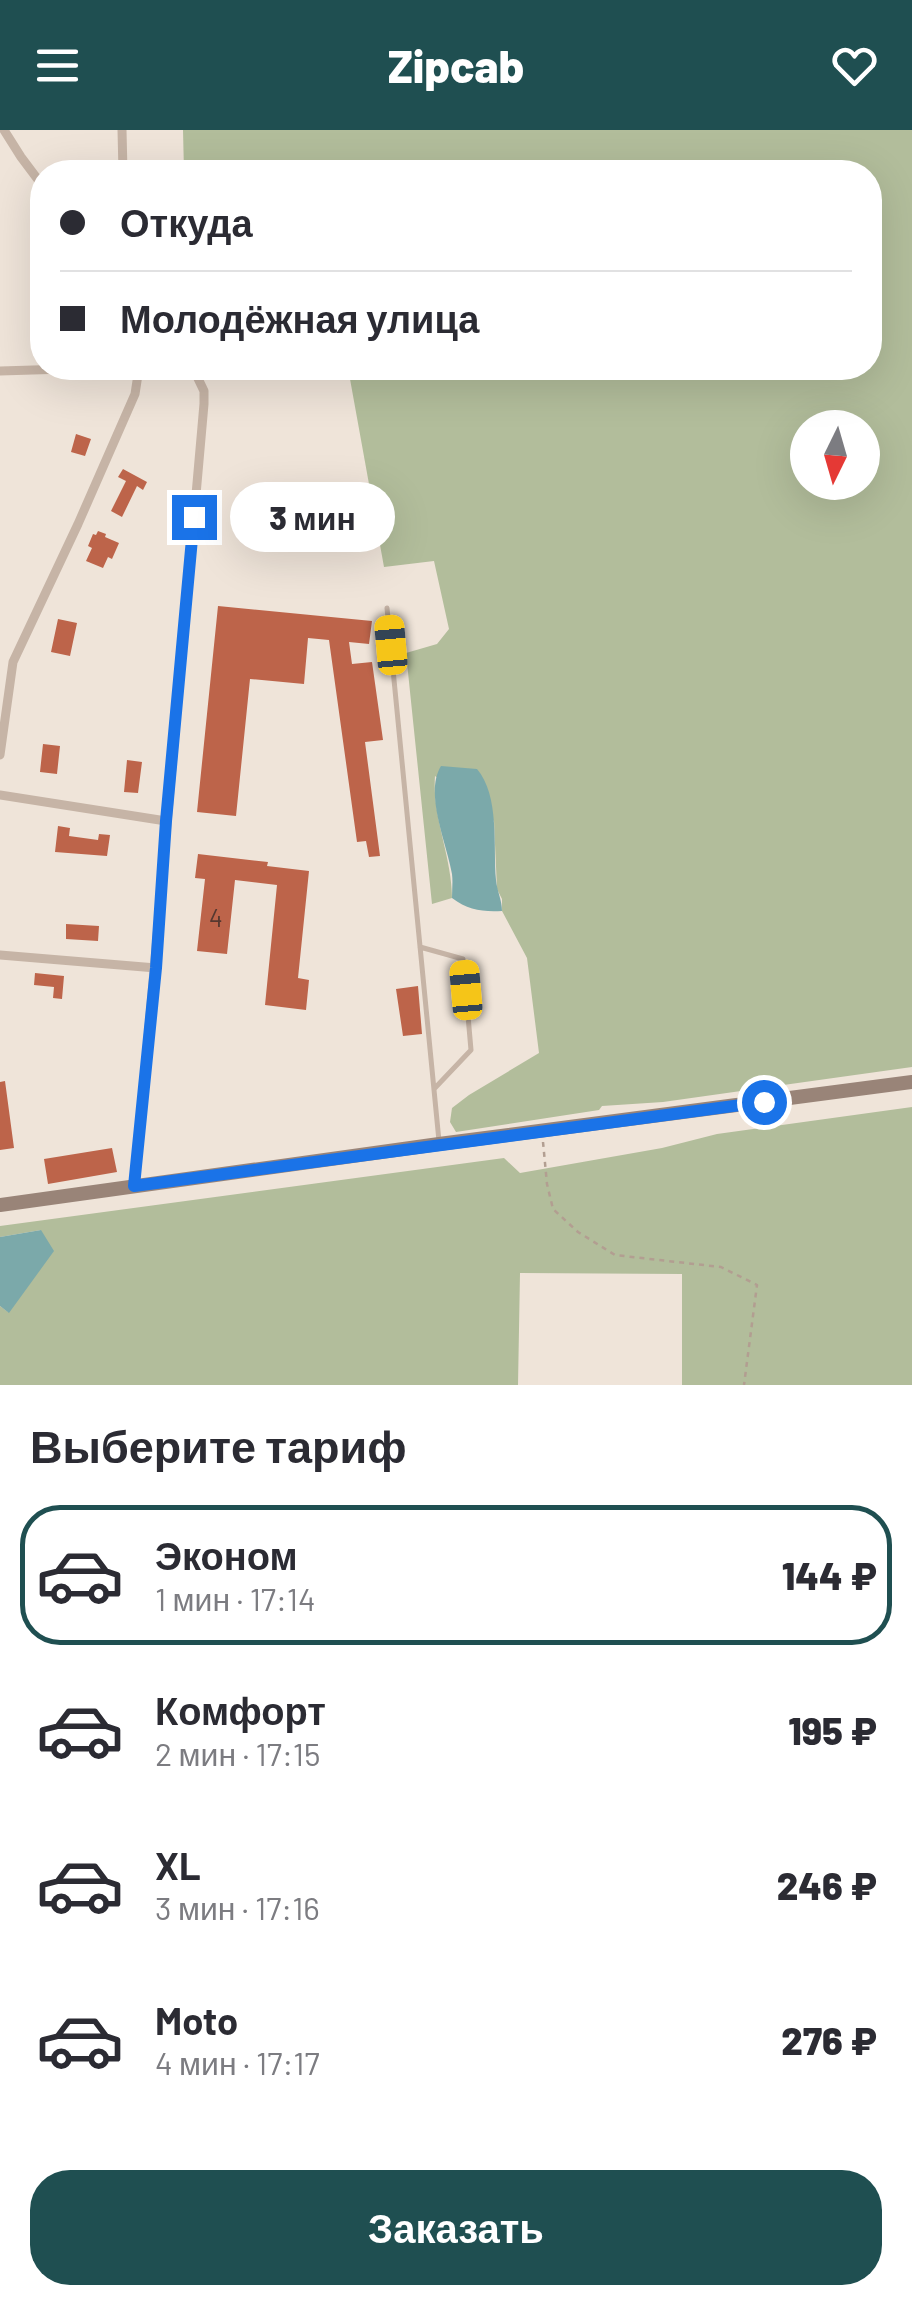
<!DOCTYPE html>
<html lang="ru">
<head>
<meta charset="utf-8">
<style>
	:root { --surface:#fff; --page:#f2f2f3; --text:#2b2b33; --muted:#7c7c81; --line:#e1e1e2; --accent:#1f4f51 }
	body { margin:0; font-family:Barlow,sans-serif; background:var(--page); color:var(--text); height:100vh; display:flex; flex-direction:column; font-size:38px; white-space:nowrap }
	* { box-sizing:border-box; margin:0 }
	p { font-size:32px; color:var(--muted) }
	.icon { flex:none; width:55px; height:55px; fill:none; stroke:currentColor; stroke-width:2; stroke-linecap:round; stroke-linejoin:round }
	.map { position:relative; height:1255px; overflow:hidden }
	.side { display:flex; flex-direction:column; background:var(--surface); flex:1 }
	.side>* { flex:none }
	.guide { position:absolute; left:30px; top:30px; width:852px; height:220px; border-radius:40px; box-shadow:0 10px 40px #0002; display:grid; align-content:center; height:220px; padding:0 30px; background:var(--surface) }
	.needle { width:65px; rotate:185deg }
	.fabs { position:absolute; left:790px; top:280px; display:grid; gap:20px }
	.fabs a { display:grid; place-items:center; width:90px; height:90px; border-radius:50%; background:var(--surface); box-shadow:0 10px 40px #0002; font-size:50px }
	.end { position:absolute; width:45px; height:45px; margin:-22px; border:12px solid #1a73e8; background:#fff; box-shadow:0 0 0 5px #fff }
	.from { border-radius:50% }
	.bubble { position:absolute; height:70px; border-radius:35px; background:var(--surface); box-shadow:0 10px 40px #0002; font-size:32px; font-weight:800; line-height:70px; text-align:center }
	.car { position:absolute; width:30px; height:60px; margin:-30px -15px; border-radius:12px; box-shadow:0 0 8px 2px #0007; background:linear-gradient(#f5c518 24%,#345 0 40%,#f5c518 0 76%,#345 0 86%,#f5c518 0) }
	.guide b { display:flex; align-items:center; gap:35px; height:95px; font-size:38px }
	.guide b+b { border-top:2px solid var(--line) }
	.guide i { width:25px; height:25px; background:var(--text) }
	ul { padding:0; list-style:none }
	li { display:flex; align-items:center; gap:30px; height:140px; margin:0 20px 15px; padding:0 10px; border:5px solid transparent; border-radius:40px }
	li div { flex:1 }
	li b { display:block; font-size:38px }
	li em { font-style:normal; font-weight:800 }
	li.current { border-color:var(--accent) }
	li>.icon { width:90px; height:90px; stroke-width:1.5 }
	h2 { padding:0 30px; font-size:45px; line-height:120px }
	.cta { display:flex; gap:20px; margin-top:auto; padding:20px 30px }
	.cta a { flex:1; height:115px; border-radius:40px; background:var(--accent); color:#fff; font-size:40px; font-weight:800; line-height:115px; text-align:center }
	header { display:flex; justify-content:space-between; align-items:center; height:130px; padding:0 30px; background:var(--accent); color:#fff; font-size:45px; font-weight:800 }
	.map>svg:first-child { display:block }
	.green { fill:#b2bd9b; fill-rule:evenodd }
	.water { fill:#7ba9aa }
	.building { fill:#bd644a }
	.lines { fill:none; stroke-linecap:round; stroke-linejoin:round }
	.path { stroke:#b29e91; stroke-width:2.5; stroke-dasharray:5 5; stroke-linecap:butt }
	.service { stroke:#c6b4a6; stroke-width:5 }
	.minor { stroke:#c6b4a6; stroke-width:9 }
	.secondary { stroke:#998478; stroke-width:14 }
	.route { stroke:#1a73e8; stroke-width:12 }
	.labels { text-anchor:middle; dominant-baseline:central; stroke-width:9; stroke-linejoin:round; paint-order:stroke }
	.number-label { font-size:25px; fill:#563830 }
</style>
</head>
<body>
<header><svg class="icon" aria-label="menu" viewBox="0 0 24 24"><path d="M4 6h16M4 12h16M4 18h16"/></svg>Zipcab<svg class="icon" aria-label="heart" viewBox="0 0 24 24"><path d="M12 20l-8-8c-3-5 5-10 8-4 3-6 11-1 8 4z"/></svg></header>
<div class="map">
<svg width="912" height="1255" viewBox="0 0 912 1255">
	<rect width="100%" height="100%" fill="#efe4d9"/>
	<path class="green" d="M 183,0 L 912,0 L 912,937 L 663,972 L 602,976 L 599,980 L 456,1002 L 450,992 L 452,978 L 469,965 L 539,923 L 527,828 L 502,781 L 502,769 L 497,759 L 494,691 L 435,646 C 432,687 452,727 452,768 L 432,774 L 406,523 L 437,514 L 449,499 L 434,431 L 384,437 L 348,238 L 870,238 L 870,42 L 184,42 ZM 808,298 L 862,298 L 862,352 L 808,352 Z
		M 912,977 L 912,1255 L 682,1255 L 682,1144 L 520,1143 L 518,1255 L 0,1255 L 0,1176 L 8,1182 L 41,1100 L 0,1107 L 0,1096 L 504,1028 L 520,1043 L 662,1018 L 717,1004 Z"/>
	<path class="water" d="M 441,636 L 477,639 C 500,666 493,717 496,750 C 497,761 502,770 502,781 C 482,782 468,780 452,768 C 452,760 453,752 452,744 C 447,714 424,664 441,636 Z
		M 41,1100 L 54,1121 L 9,1183 L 0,1176 L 0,1107 Z"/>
	<path class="building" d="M 76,304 L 91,309 L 85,326 L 71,322 Z
		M 123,339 L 147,352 L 143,360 L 137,356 L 122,387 L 111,381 L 126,351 L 118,347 Z
		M 98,401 L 106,404 L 105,407 L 119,413 L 112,429 L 108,427 L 103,438 L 86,431 L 92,418 L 88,416 L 93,404 L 96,405 Z
		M 218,476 L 372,491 L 369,514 L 349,512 L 352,534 L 372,532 L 383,610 L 365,612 L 380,726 L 369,727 L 366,711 L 357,712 L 329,510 L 308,508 L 304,554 L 250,549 L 236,686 L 197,682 Z
		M 58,489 L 77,493 L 70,526 L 51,522 Z
		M 43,614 L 60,616 L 57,644 L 40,642 Z
		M 127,630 L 142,632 L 138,663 L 124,662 Z
		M 58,696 L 70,698 L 69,706 L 98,710 L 99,704 L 110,705 L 107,726 L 55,722 Z
		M 198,724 L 268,732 L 267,736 L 309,741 L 298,848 L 309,850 L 306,880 L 265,875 L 277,755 L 235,750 L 227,824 L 197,821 L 205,749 L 195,748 Z
		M 66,794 L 99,796 L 98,811 L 66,809 Z
		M 35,843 L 64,846 L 62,869 L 53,868 L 54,857 L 34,855 Z
		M 418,856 L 422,904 L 403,906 L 396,859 Z
		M 5,951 L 14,1018 L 0,1020 L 0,952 Z
		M 112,1018 L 117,1042 L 48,1054 L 44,1029 Z"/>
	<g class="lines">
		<path class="path" d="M 543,1012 L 547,1054 L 553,1079 L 578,1102 L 615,1125 L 721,1137 L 757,1155 L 744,1255"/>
		<path class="service" d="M 387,478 L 439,1011
			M 420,817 L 463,829 L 471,920 L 434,959"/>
		<path class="minor" d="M 4,0 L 21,27 L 42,55
			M 122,0 L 123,42
			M 0,241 L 99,238
			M 0,625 L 13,532 L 78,394 L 135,264 L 139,238
			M 0,665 L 166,691
			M 0,825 L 156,838
			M 135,1056 C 160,796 180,535 204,274 L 204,261 L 193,238"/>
		<path class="secondary" d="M 0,1075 L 439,1014 L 912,952"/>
	</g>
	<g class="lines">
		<path class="route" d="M 194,387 L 166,691 L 156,838 L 134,1056 L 764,972"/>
	</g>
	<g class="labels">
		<g class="number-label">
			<text x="216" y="787">4</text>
		</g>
	</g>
</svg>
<div class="fabs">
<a><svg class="needle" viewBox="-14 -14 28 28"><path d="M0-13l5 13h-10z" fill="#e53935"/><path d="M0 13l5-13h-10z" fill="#7c7c81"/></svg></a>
</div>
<i class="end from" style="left:764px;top:972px"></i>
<i class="end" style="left:194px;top:387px"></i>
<div class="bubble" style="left:230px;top:352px;width:165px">3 мин</div>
<i class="car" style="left:391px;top:515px;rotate:355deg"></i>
<i class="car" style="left:466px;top:860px;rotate:355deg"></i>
<div class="guide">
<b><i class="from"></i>Откуда</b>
<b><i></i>Молодёжная улица</b>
</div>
</div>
<section class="side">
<h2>Выберите тариф</h2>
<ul>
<li class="current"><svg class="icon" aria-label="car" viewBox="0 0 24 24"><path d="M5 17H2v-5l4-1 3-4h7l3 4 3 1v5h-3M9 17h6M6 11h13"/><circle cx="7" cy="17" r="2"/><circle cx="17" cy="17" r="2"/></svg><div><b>Эконом</b><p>1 мин · 17:14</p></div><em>144 ₽</em></li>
<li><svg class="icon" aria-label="car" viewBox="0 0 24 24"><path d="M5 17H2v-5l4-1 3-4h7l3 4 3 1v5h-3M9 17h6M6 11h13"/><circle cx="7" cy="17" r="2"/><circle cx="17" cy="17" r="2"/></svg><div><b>Комфорт</b><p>2 мин · 17:15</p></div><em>195 ₽</em></li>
<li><svg class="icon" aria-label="car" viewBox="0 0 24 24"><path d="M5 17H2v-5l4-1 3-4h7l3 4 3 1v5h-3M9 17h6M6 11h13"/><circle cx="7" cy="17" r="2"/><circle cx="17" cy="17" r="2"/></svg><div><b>XL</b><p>3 мин · 17:16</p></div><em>246 ₽</em></li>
<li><svg class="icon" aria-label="car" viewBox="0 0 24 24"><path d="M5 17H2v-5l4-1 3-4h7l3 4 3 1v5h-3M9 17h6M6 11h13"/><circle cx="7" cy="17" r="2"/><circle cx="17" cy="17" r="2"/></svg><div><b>Moto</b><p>4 мин · 17:17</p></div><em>276 ₽</em></li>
</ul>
<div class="cta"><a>Заказать</a></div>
</section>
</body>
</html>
